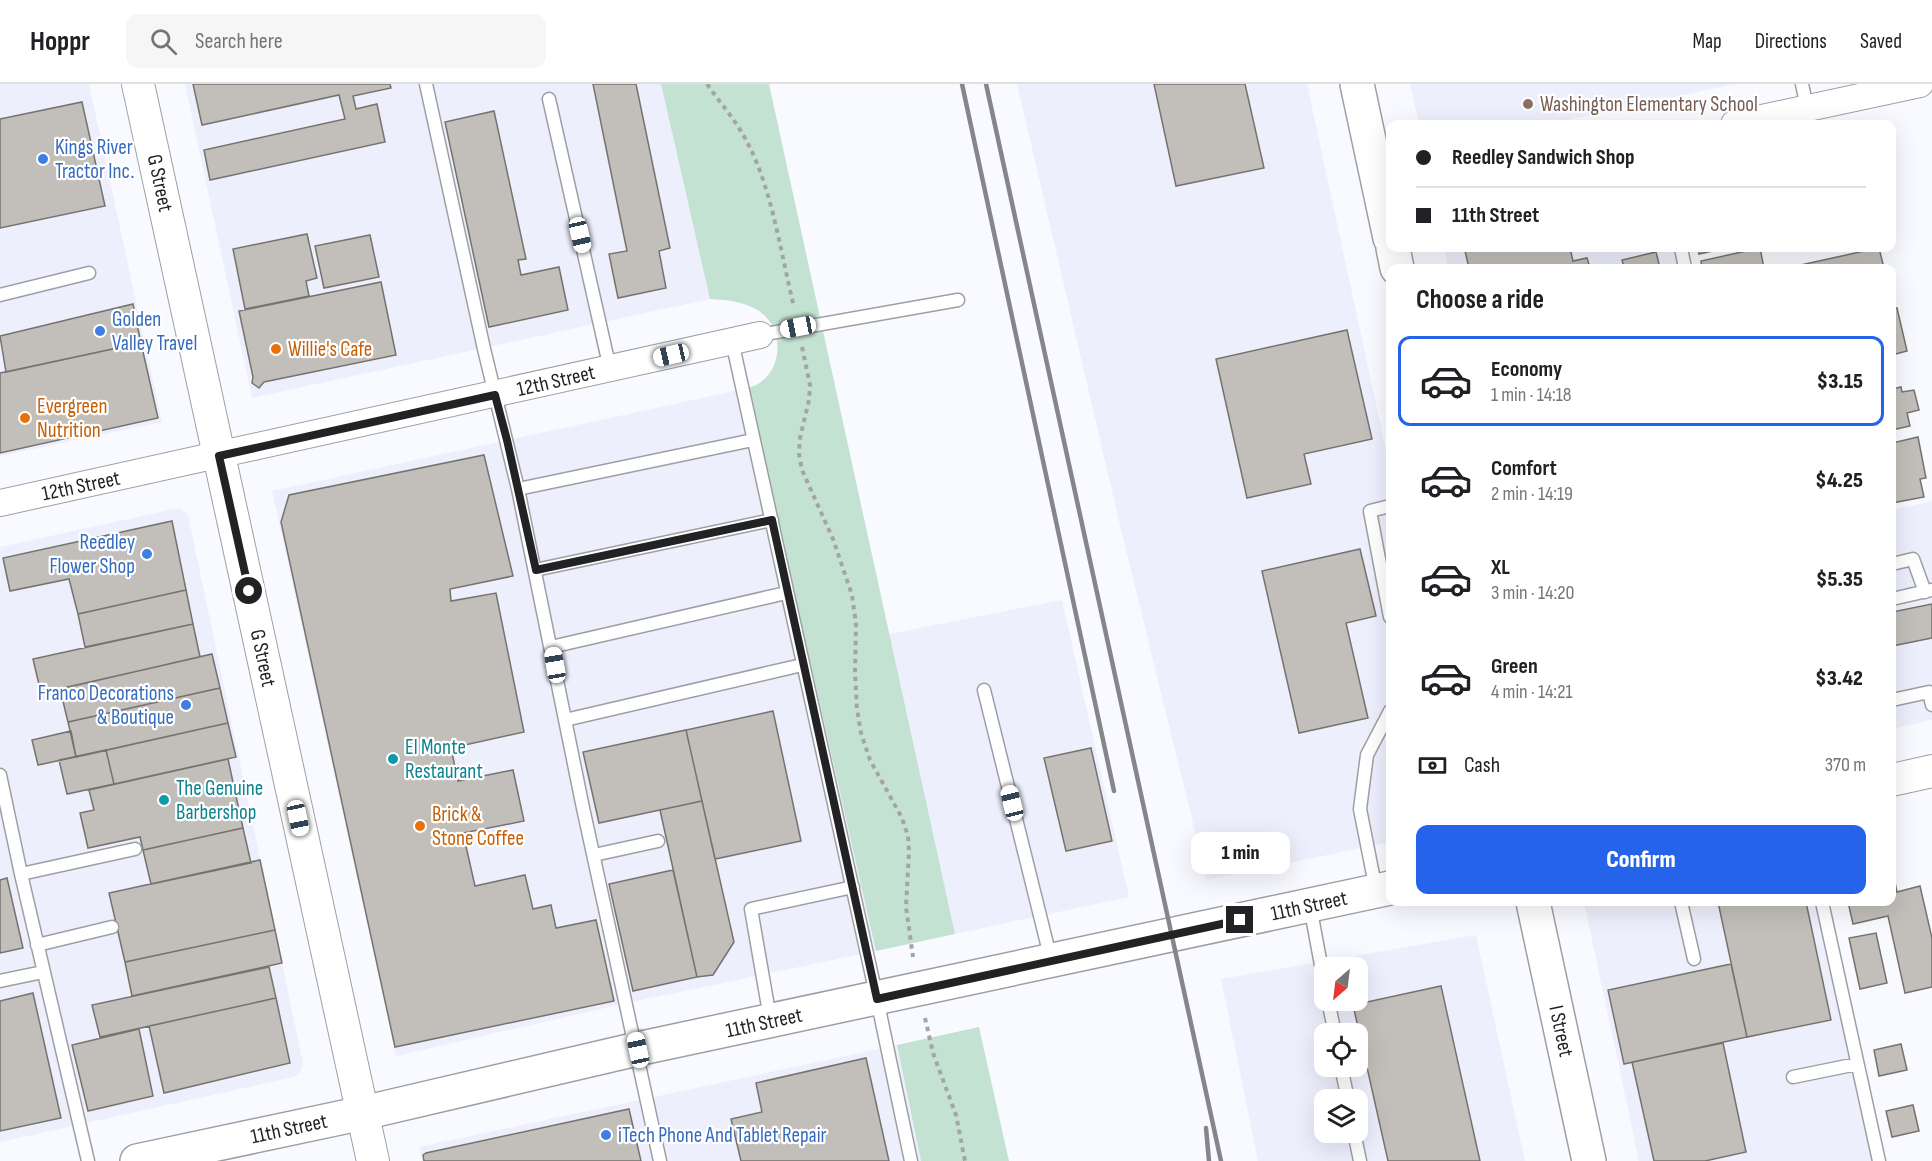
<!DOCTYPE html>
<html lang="en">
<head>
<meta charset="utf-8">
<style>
	:root { --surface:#fff; --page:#f6f6f6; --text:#202124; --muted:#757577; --line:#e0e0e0; --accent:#2563eb }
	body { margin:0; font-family:"Sofia Sans Condensed",sans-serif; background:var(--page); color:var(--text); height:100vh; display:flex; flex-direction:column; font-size:22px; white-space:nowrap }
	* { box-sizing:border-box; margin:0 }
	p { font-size:20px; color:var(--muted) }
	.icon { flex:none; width:33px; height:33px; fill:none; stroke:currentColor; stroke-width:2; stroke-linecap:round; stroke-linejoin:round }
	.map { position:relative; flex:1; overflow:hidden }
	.details { position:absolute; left:1386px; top:180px; width:510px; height:642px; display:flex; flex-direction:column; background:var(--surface); border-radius:12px; box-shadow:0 6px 24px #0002 }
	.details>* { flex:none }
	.hud { position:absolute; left:1386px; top:36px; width:510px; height:132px; border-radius:12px; box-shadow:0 6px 24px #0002; display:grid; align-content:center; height:132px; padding:0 30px; background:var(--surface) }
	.needle { width:39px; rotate:208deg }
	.tools { position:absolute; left:1314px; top:873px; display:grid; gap:12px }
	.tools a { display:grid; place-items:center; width:54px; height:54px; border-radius:12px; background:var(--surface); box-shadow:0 6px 24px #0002; font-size:30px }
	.end { position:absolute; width:27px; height:27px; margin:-14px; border:8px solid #222224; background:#fff; box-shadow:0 0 0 3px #fff }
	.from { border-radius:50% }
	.bubble { position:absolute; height:42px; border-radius:12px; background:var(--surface); box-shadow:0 6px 24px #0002; font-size:20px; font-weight:800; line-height:42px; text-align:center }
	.car { position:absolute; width:18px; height:36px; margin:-18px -9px; border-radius:8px; box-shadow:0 0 4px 2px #0007; background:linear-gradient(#fff 24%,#345 0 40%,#fff 0 76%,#345 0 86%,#fff 0) }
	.hud b { display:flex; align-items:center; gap:21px; height:57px; font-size:22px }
	.hud b+b { border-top:2px solid var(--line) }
	.hud i { width:15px; height:15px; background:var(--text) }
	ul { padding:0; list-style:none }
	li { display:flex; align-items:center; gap:18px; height:90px; margin:0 12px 9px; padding:0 18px; border:3px solid transparent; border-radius:12px }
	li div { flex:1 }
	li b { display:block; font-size:22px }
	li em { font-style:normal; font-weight:800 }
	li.current { border-color:var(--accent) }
	li>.icon { width:54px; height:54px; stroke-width:1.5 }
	h2 { padding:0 30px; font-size:27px; line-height:72px }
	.pay { display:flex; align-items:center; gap:15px; height:66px; padding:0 30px; font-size:22px }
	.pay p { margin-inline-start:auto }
	.button { display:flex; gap:12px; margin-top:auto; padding:12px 30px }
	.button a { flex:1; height:69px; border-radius:12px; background:var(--accent); color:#fff; font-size:24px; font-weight:800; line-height:69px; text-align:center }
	header { display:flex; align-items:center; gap:36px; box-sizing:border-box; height:84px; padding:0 30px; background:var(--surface); border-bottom:2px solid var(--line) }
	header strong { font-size:28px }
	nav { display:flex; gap:33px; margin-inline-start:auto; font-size:21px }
	.search { width:420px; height:54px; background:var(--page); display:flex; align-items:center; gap:15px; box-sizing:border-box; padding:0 21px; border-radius:12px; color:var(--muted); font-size:22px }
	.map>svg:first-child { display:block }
	.built { fill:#edeffc; fill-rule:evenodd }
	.green { fill:#c4e2d1 }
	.building { fill:#c2beba; stroke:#76736f; stroke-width:1.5 }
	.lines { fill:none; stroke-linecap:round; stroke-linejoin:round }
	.service-casing { stroke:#9e9fa4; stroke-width:15 }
	.minor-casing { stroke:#9e9fa4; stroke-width:28 }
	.tertiary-casing { stroke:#9e9fa4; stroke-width:34 }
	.secondary-casing { stroke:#9e9fa4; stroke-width:36 }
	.primary-casing { stroke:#9e9fa4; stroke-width:36 }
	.path { stroke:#a4a4a8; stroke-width:4; stroke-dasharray:4.5 4.5; stroke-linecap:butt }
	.service { stroke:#fff; stroke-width:12 }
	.minor { stroke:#fff; stroke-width:26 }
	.tertiary { stroke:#fff; stroke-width:32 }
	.secondary { stroke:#fff; stroke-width:33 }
	.primary { stroke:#fff; stroke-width:33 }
	.rail { stroke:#86868a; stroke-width:4.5 }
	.route { stroke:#222224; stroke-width:8 }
	.education-dot { fill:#8d6e63; stroke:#fff; stroke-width:2 }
	.shop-dot { fill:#3f7fe0; stroke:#fff; stroke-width:2 }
	.food-dot { fill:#e8710a; stroke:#fff; stroke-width:2 }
	.culture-dot { fill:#0f9aa8; stroke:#fff; stroke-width:2 }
	.labels { text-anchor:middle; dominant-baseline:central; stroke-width:4.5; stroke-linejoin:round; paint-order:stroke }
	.education-label { font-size:21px; fill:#785e54; stroke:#fff; text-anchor:start }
	.shop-label { font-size:21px; fill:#366cbe; stroke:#fff; text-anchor:start }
	.street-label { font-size:21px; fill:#222224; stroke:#fff }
	.food-label { font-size:21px; fill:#c56008; stroke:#fff; text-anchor:start }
	.culture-label { font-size:21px; fill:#0d838f; stroke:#fff; text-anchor:start }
</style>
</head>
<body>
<header>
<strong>Hoppr</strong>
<div class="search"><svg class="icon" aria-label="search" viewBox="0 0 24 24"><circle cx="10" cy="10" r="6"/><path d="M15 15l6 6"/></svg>Search here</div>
<nav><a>Map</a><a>Directions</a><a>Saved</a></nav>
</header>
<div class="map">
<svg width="1932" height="1077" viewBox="0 0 1932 1077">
	<rect width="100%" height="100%" fill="#f9faff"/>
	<path class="built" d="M 0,0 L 89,0 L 162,338 L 0,372 Z
		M 185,0 L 661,0 L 710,215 L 252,314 Z
		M 1017,0 L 1307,0 L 1390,385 L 1390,758 L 1207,796 L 1122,450 Z
		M 1410,0 L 1734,0 L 1549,40 L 1419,40 Z
		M 1444,164 L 1681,164 L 1685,184 L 1448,184 Z
		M 748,304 L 876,867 L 627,919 L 396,972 L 272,407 Z
		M 1932,417 L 1932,636 L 1892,645 L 1892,426 Z
		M 174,425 L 181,425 L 188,431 L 303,979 L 302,985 L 299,990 L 294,993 L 0,1058 L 0,463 Z
		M 1062,516 L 1129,813 L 955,850 L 889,550 Z
		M 1584,818 L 1822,818 L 1877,1077 L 1639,1077 Z
		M 1476,851 L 1525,1077 L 1258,1077 L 1221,895 ZM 1324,884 L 1358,884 L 1358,916 L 1324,916 ZM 1324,950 L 1358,950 L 1358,982 L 1324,982 ZM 1324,1016 L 1358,1016 L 1358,1048 L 1324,1048 Z
		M 897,961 L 921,1077 L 422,1077 L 419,1063 Z"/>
	<path class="green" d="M 661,0 L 769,0 L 955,850 L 876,867 L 748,304 C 780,296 787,252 764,231 C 750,218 728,216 710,215 Z
		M 979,943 L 1009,1077 L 921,1077 L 897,961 Z"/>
	<path class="building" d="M 193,0 L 390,0 L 391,4 L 353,12 L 356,25 L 377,20 L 385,58 L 210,96 L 204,66 L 345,35 L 339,11 L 202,41 Z
		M 593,0 L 636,0 L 670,164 L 659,167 L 666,204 L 618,214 L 609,170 L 627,167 Z
		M 1154,0 L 1245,0 L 1264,84 L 1176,102 Z
		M 82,18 L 105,122 L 0,144 L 0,35 Z
		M 494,27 L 526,175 L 518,176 L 521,191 L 559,183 L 568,226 L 489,243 L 445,38 Z
		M 307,150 L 317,194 L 306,197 L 309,212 L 245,225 L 233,165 Z
		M 370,151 L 379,193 L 324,204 L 315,162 Z
		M 1478,164 L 1505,164 L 1505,167 L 1521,164 L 1570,164 L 1573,177 L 1587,174 L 1590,184 L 1469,184 L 1465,167 Z
		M 1698,164 L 1726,164 L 1699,170 Z
		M 1760,164 L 1764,184 L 1702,184 L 1701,177 Z
		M 1879,164 L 1884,184 L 1787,184 L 1878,164 Z
		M 1656,168 L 1660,184 L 1624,184 L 1622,176 Z
		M 381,198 L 396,271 L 264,298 L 259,304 L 252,299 L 253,293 L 239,227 Z
		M 133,220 L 141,259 L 6,288 L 0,252 Z
		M 1897,224 L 1907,267 L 1892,271 L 1892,225 Z
		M 1347,246 L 1372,355 L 1304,370 L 1311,400 L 1247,414 L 1216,275 Z
		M 141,259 L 158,334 L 0,369 L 0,289 Z
		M 1901,303 L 1902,308 L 1914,306 L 1919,326 L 1907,329 L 1910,342 L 1892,346 L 1892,305 Z
		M 1918,353 L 1926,394 L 1920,395 L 1924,413 L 1892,419 L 1892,359 Z
		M 484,371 L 513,492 L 450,505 L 451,517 L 496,509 L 524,648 L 451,664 L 458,697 L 513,686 L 524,737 L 463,749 L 475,802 L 525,791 L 533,825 L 551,821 L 556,844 L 596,836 L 614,917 L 395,963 L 281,438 L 289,411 Z
		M 172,437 L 186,506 L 78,530 L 69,495 L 10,507 L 3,474 Z
		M 1360,465 L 1376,532 L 1346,539 L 1368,634 L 1299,649 L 1262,487 Z
		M 186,506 L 193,540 L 85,563 L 78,530 Z
		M 1932,520 L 1932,554 L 1892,562 L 1892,528 Z
		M 193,540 L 200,573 L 41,609 L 33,575 Z
		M 212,570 L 220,604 L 68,638 L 60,605 Z
		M 220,604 L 228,639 L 76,673 L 68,638 Z
		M 773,627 L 801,757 L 715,775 L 686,646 Z
		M 228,639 L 236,673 L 114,700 L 106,666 Z
		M 686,646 L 702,717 L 599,739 L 583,668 Z
		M 71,647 L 76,673 L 38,681 L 32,656 Z
		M 1091,664 L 1112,757 L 1066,767 L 1044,674 Z
		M 106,666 L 114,700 L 67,710 L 59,676 Z
		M 228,675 L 243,744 L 143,766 L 140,753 L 88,764 L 80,729 L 94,726 L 89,706 Z
		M 702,717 L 734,858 L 713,891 L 697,893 L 660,726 Z
		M 243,744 L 251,779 L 151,800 L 143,766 Z
		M 260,776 L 275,846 L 125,878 L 109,809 Z
		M 1892,784 L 1897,808 L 1920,802 L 1932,854 L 1932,903 L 1905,909 L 1888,832 L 1853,840 L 1848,818 L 1892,818 Z
		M 673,786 L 697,893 L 633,907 L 609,800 Z
		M 7,794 L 23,864 L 0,869 L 0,796 Z
		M 1718,818 L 1806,818 L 1831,936 L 1747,953 Z
		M 275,846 L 282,879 L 132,912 L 125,878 Z
		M 1876,849 L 1887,899 L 1860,905 L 1849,854 Z
		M 1731,880 L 1747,953 L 1624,980 L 1608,906 Z
		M 269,883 L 276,914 L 100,953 L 92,921 Z
		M 1441,902 L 1480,1077 L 1388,1077 L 1353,921 Z
		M 33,909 L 61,1034 L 0,1047 L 0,917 Z
		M 276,914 L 290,979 L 164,1009 L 149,942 Z
		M 139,945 L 153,1012 L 88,1027 L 72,961 Z
		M 1723,959 L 1746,1068 L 1705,1077 L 1654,1077 L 1632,978 Z
		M 1901,960 L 1907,986 L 1879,992 L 1874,966 Z
		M 866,974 L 889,1077 L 741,1077 L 731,1035 L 762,1028 L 756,999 Z
		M 1913,1021 L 1919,1047 L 1892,1053 L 1886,1027 Z
		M 629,1025 L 641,1077 L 424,1077 L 423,1071 L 426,1069 Z"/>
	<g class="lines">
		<g class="service-casing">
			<path id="service" d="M 426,0 L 484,265 L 518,405 L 583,724 L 660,1077
				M 1802,0 L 1807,24
				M 549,15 L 610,285
				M 1681,164 L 1685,184
				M 0,211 L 89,189
				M 760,251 L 958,216
				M 732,257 L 877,915 L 911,1077
				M 518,405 L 753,356
				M 1390,422 L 1370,427 L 1390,533
				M 1892,480 L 1913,475 L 1925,508
				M 535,486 L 772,436
				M 1892,515 L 1931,506
				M 551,563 L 786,509
				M 984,606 L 1051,876
				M 1892,616 L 1929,608 L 1932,621
				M 565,636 L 802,581
				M 0,691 L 21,790 L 88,1077
				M 594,771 L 658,757
				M 21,790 L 135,765
				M 1376,806 L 1360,725 L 1367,671 L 1390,627
				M 1681,818 L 1694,875
				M 1822,818 L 1879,1077
				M 1310,822 L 1324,897
				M 37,861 L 112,843
				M 0,897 L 43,888
				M 1328,916 L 1335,950
				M 770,934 L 751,825 L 853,803
				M 1341,982 L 1348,1016
				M 1793,993 L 1857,980
				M 1354,1048 L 1360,1077"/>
		</g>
		<g class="minor-casing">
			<path id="minor" d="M 1734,40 L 1920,0
				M 0,419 L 760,251"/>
		</g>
		<g class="tertiary-casing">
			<path id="tertiary" d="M 138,0 L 373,1077
				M 1892,696 L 1932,687"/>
		</g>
		<g class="secondary-casing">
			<path id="secondary" d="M 137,1077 L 363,1029 L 637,965 L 1390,804"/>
		</g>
		<g class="primary-casing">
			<path id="primary" d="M 1357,0 L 1390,154
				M 1393,164 L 1397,184
				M 1533,818 L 1589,1077"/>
		</g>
		<path class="path" d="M 707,0 C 720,19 735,35 746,56 C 772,103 781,171 794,223
			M 802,263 L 810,301 L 809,316 L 800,354 L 799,370 L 802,386 L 833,455 L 852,511 L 856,540 L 855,588 L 857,625 L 861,649 L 870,676 L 902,734 L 908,752 L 909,768 L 906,823 L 913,873
			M 925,934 L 933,969 L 956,1031 L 965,1077"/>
		<use href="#service" class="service"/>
		<use href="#minor" class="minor"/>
		<use href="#tertiary" class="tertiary"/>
		<use href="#secondary" class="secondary"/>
		<use href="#primary" class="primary"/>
		<path class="rail" d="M 962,0 L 1114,707
			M 986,0 L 1221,1077
			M 1206,1044 L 1209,1077"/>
	</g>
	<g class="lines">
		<path class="route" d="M 249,507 L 219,372 L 495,311 L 507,356 L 536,486 L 772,436 L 877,915 L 1240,836"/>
	</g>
	<circle class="education-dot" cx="1528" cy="20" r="6"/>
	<g class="shop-dot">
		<circle cx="43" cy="75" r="6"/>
		<circle cx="100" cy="247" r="6"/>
		<circle cx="147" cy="470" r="6"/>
		<circle cx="186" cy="621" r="6"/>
		<circle cx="606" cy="1051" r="6"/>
	</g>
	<g class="food-dot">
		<circle cx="276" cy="265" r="6"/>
		<circle cx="25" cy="334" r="6"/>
		<circle cx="420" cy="742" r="6"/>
	</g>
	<g class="culture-dot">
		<circle cx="393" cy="675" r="6"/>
		<circle cx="164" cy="716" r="6"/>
	</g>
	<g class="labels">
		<g class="education-label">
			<text x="1540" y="20">Washington Elementary School</text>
		</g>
		<g class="shop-label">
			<text x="55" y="63">Kings River<tspan x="55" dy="24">Tractor Inc.</tspan></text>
			<text x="112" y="235">Golden<tspan x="112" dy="24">Valley Travel</tspan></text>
			<text x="135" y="458" text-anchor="end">Reedley<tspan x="135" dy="24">Flower Shop</tspan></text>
			<text x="174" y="609" text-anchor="end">Franco Decorations<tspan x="174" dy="24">&amp; Boutique</tspan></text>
			<text x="618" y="1051">iTech Phone And Tablet Repair</text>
		</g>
		<g class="street-label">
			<text transform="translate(160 99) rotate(78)">G Street</text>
			<text transform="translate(556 297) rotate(-13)">12th Street</text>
			<text transform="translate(81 402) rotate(-12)">12th Street</text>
			<text transform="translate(263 574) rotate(78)">G Street</text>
			<text transform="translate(1309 822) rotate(-12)">11th Street</text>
			<text transform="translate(764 939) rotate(-12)">11th Street</text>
			<text transform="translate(1561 947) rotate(78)">I Street</text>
			<text transform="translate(289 1045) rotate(-12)">11th Street</text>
		</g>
		<g class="food-label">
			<text x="288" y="265">Willie's Cafe</text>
			<text x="37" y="322">Evergreen<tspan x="37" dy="24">Nutrition</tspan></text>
			<text x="432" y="730">Brick &amp;<tspan x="432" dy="24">Stone Coffee</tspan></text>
		</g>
		<g class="culture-label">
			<text x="405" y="663">El Monte<tspan x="405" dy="24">Restaurant</tspan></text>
			<text x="176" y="704">The Genuine<tspan x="176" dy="24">Barbershop</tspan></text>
		</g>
	</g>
</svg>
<div class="tools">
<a><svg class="needle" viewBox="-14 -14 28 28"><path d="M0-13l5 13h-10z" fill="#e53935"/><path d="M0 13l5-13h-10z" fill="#757577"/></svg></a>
<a><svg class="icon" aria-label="locate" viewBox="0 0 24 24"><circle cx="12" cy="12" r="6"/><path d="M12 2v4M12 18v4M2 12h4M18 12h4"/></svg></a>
<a><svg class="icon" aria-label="layers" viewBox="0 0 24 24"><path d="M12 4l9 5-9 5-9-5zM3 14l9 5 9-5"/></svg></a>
</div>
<i class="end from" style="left:249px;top:507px"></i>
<i class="end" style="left:1240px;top:836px"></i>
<div class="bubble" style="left:1191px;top:748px;width:99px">1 min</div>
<i class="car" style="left:580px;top:151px;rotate:167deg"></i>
<i class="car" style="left:798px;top:243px;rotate:259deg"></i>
<i class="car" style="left:671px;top:271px;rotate:257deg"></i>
<i class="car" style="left:555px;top:581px;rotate:350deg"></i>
<i class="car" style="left:1012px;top:719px;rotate:346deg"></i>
<i class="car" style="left:298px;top:734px;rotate:168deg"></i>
<i class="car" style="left:638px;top:966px;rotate:348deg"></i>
<div class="hud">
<b><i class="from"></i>Reedley Sandwich Shop</b>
<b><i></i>11th Street</b>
</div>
<section class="details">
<h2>Choose a ride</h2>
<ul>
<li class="current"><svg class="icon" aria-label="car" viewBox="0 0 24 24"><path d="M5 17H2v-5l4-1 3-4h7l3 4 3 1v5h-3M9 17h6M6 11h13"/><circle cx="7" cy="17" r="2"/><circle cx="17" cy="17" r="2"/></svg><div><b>Economy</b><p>1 min · 14:18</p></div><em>$3.15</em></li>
<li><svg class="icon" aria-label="car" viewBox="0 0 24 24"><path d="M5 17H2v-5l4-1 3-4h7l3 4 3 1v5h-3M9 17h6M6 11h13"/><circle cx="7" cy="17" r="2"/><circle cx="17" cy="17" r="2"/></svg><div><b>Comfort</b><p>2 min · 14:19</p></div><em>$4.25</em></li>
<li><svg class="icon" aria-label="car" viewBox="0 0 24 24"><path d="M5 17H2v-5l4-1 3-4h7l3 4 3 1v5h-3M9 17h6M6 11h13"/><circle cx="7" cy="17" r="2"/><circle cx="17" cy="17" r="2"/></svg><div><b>XL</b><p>3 min · 14:20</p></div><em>$5.35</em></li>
<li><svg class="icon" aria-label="car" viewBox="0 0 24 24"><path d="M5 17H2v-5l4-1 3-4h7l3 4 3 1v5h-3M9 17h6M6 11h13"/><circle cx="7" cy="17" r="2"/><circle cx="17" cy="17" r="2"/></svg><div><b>Green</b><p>4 min · 14:21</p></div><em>$3.42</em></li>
</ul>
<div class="pay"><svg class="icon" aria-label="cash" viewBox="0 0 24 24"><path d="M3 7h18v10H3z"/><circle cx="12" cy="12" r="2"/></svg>Cash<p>370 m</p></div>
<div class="button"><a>Confirm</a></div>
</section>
</div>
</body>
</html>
